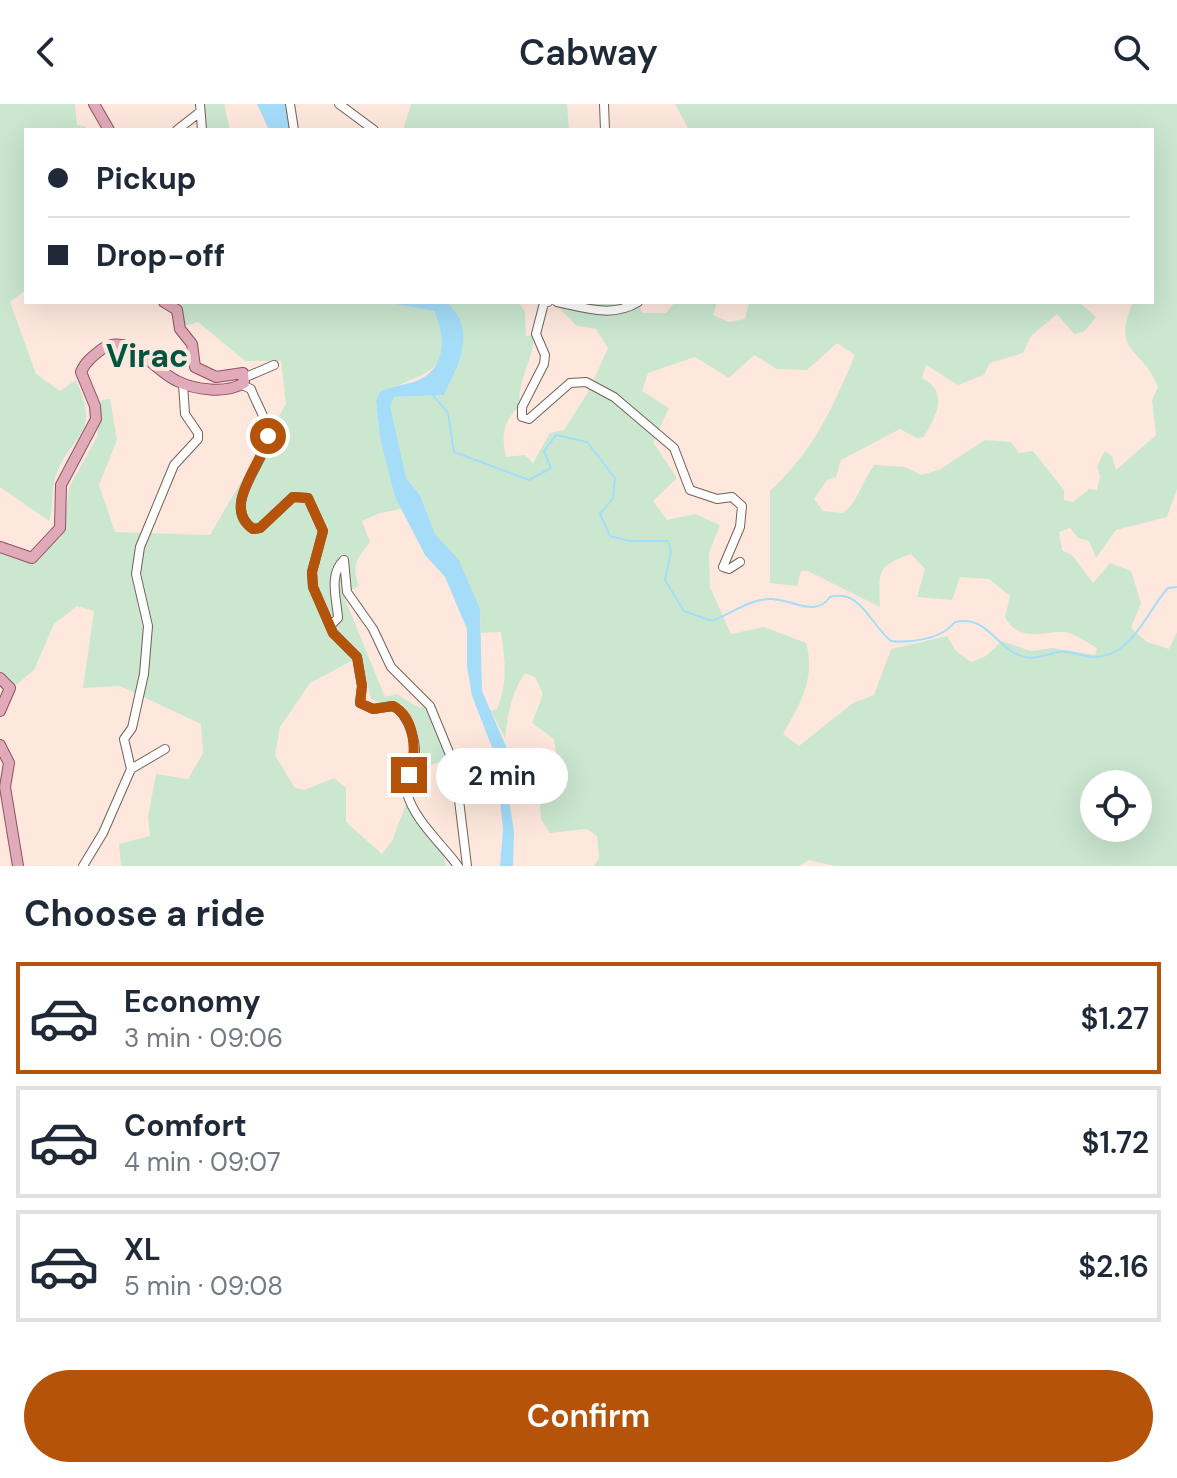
<!DOCTYPE html>
<html lang="en">
<head>
<meta charset="utf-8">
<style>
	:root { --surface:#fff; --page:#f2f2f3; --text:#1f2937; --muted:#747a83; --line:#e0e1e3; --accent:#b45309 }
	body { margin:0; font-family:"DM Sans",sans-serif; background:var(--page); color:var(--text); height:100vh; display:flex; flex-direction:column; font-size:30px; white-space:nowrap }
	* { box-sizing:border-box; margin:0 }
	p { font-size:26px; color:var(--muted) }
	.icon { flex:none; width:44px; height:44px; fill:none; stroke:currentColor; stroke-width:2; stroke-linecap:round; stroke-linejoin:round }
	.map { position:relative; height:762px; overflow:hidden }
	.side { display:flex; flex-direction:column; background:var(--surface); flex:1 }
	.side>* { flex:none }
	.hud { position:absolute; left:24px; top:24px; width:1130px; height:176px; border-radius:0px; box-shadow:0 8px 32px #0002; display:grid; align-content:center; height:176px; padding:0 24px; background:var(--surface) }
	.controls { position:absolute; left:1080px; top:666px; display:grid; gap:16px }
	.controls a { display:grid; place-items:center; width:72px; height:72px; border-radius:50%; background:var(--surface); box-shadow:0 8px 32px #0002; font-size:40px }
	.end { position:absolute; width:36px; height:36px; margin:-18px; border:10px solid #b45309; background:#fff; box-shadow:0 0 0 4px #fff }
	.from { border-radius:50% }
	.bubble { position:absolute; height:56px; border-radius:28px; background:var(--surface); box-shadow:0 8px 32px #0002; font-size:26px; font-weight:600; line-height:56px; text-align:center }
	.hud b { display:flex; align-items:center; gap:28px; height:76px; font-size:30px }
	.hud b+b { border-top:2px solid var(--line) }
	.hud i { width:20px; height:20px; background:var(--text) }
	ul { padding:0; list-style:none }
	li { display:flex; align-items:center; gap:24px; height:112px; margin:0 16px 12px; padding:0 8px; border:4px solid var(--line); border-radius:0px }
	li div { flex:1 }
	li b { display:block; font-size:30px }
	li em { font-style:normal; font-weight:600 }
	li.on { border-color:var(--accent) }
	li>.icon { width:72px; height:72px; stroke-width:1.5 }
	h2 { padding:0 24px; font-size:36px; line-height:96px }
	.button { display:flex; gap:16px; margin-top:auto; padding:16px 24px }
	.button a { flex:1; height:92px; border-radius:48px; background:var(--accent); color:#fff; font-size:32px; font-weight:600; line-height:92px; text-align:center }
	header { display:flex; justify-content:space-between; align-items:center; height:104px; padding:0 24px; background:var(--surface); font-size:36px; font-weight:600 }
	.map>svg:first-child { display:block }
	.green { fill:#cbe7d0; fill-rule:evenodd }
	.water { fill:#a5ddf9 }
	.lines { fill:none; stroke-linecap:round; stroke-linejoin:round }
	.stream { stroke:#a5ddf9; stroke-width:2 }
	.minor-casing { stroke:#736057; stroke-width:10 }
	.major-casing { stroke:#8f5160; stroke-width:12 }
	.minor { stroke:#fff; stroke-width:8 }
	.major { stroke:#e1aab9; stroke-width:10 }
	.route { stroke:#b45309; stroke-width:10 }
	.labels { text-anchor:middle; dominant-baseline:central; stroke-width:8; stroke-linejoin:round; paint-order:stroke }
	.district-label { font-size:32px; font-weight:bold; fill:#005540; stroke:#fee8de }
</style>
</head>
<body>
<header><svg class="icon" aria-label="back" viewBox="0 0 24 24"><path d="M15 5l-7 7 7 7"/></svg>Cabway<svg class="icon" aria-label="search" viewBox="0 0 24 24"><circle cx="10" cy="10" r="6"/><path d="M15 15l6 6"/></svg></header>
<div class="map">
<svg width="1177" height="762" viewBox="0 0 1177 762">
	<rect width="100%" height="100%" fill="#fee8de"/>
	<path class="green" d="M 0,0 L 75,0 L 77,21 L 86,23 L 85,26 L 26,26 L 26,186 L 10,198 L 36,270 L 60,287 L 76,276 C 102,334 71,328 55,374 C 51,388 54,403 49,417 L 0,383 Z
		M 196,0 L 224,0 L 230,26 L 198,26 Z
		M 411,0 L 567,0 L 569,26 L 403,26 Z
		M 675,0 L 1177,0 L 1177,385 L 1167,413 L 1116,426 L 1096,454 L 1089,437 L 1078,434 L 1070,424 L 1059,428 L 1062,446 L 1072,451 L 1093,479 L 1110,459 L 1131,467 L 1141,499 L 1131,524 L 1147,538 L 1169,545 L 1177,528 L 1177,762 L 835,762 L 809,756 L 799,762 L 594,762 L 599,754 L 597,732 L 587,725 L 550,729 L 541,715 L 538,677 L 556,649 L 554,635 L 532,619 L 543,590 L 535,573 L 525,569 C 511,589 508,611 505,634 L 491,607 L 497,605 C 508,579 505,556 501,528 L 481,529 L 480,505 L 435,430 L 420,391 L 406,374 L 392,322 L 390,302 L 394,293 L 444,291 C 460,261 475,226 446,198 L 518,198 L 525,208 L 526,232 L 534,231 C 534,256 516,278 520,302 C 503,316 501,333 506,353 L 525,351 L 533,359 L 550,329 L 564,326 L 588,288 L 608,244 L 596,225 L 577,222 L 553,198 L 638,198 L 642,209 L 666,209 L 675,198 L 717,198 L 713,211 L 729,218 L 745,215 L 749,198 L 1079,198 L 1096,213 L 1084,228 L 1074,230 L 1057,210 L 1031,232 L 1023,249 L 990,259 L 984,271 L 958,281 L 926,261 L 922,274 C 950,289 936,311 924,333 L 917,334 L 900,325 L 841,356 L 836,373 L 827,376 L 814,395 L 823,407 L 843,409 C 859,397 862,377 874,361 L 905,363 L 921,371 L 939,366 L 985,336 L 1011,338 L 1019,349 L 1033,347 L 1064,386 L 1064,396 L 1073,398 L 1089,385 L 1097,386 L 1100,373 L 1097,362 L 1105,347 L 1112,352 L 1116,366 L 1156,331 L 1152,296 L 1158,283 C 1144,244 1110,251 1133,198 L 1152,198 L 1152,26 L 689,26 ZM 837,239 L 855,251 C 832,305 814,346 770,387 L 770,479 L 797,482 L 801,467 L 808,467 L 880,503 C 879,468 876,462 911,450 L 925,465 L 917,493 L 952,496 L 960,473 L 989,475 L 1010,492 L 1005,513 C 1019,538 1039,528 1062,528 C 1072,527 1087,539 1097,544 L 1095,551 L 1052,544 L 1031,547 L 1002,537 L 986,552 L 971,558 L 956,547 L 947,532 L 891,545 L 874,591 L 853,599 L 799,642 L 783,630 C 800,600 816,574 806,539 L 764,523 L 731,530 L 710,483 L 709,449 L 720,421 L 695,410 L 667,416 L 653,397 L 677,374 L 653,338 L 669,304 L 642,287 L 648,269 L 695,253 L 729,274 L 754,251 L 777,265 L 807,266 ZM 1094,680 L 1138,680 L 1138,724 L 1094,724 Z
		M 174,198 L 383,198 L 434,207 C 467,277 408,266 376,296 L 380,334 L 401,405 L 380,409 L 362,417 L 370,438 C 357,454 351,462 359,482 L 343,490 L 385,593 L 397,590 L 418,603 L 425,603 L 447,655 L 426,663 L 418,656 L 410,611 L 402,600 L 383,600 L 371,595 L 361,552 L 310,579 L 280,623 L 275,651 L 295,684 L 304,686 L 334,674 L 346,684 L 346,718 L 382,750 L 392,737 L 408,695 L 443,750 L 446,762 L 121,762 L 119,740 L 150,732 L 148,713 L 156,670 L 188,675 L 203,649 L 201,620 L 120,582 L 83,584 L 94,507 L 77,502 L 54,520 L 34,566 L 15,582 L 0,567 L 0,447 L 32,458 L 64,426 L 69,383 L 97,333 L 101,296 L 110,295 L 117,336 L 99,381 L 115,428 L 210,431 L 286,300 L 281,257 L 245,257 L 198,218 L 184,222 L 181,205 Z"/>
	<path class="water" d="M 257,0 L 285,0 L 291,26 L 269,26 Z
		M 383,198 L 446,198 C 478,224 459,262 444,291 L 394,293 L 390,302 L 406,374 L 420,391 L 435,430 L 459,456 L 480,505 L 482,587 L 508,647 L 506,679 L 514,727 L 513,762 L 500,762 L 503,725 L 495,651 L 472,592 L 467,562 L 467,525 L 445,473 L 425,451 L 395,393 L 380,334 L 376,296 L 380,288 C 392,282 405,281 416,277 C 447,265 446,232 434,207 Z"/>
	<g class="lines">
		<path class="stream" d="M 433,291 L 448,309 L 454,348 L 529,376 L 551,364 L 544,347 L 556,331 L 587,338 L 615,374 L 613,394 L 600,410 L 610,432 L 630,437 L 668,437 L 671,447 L 665,476 L 684,507 L 712,517 C 731,510 751,494 772,495 C 794,496 815,514 830,493 C 861,485 869,519 891,537 C 912,539 942,535 955,518 C 982,512 991,533 1011,547 C 1028,558 1040,553 1058,548 C 1070,545 1083,554 1095,553 C 1133,552 1146,508 1168,484 L 1177,483"/>
		<g class="minor-casing">
			<path id="minor" d="M 200,0 L 202,26
				M 290,0 L 294,26
				M 339,0 L 374,26
				M 604,0 L 605,26
				M 177,26 L 200,8
				M 548,198 L 544,199 L 536,230 L 545,251 L 544,260 L 522,303 L 522,313 L 529,315 L 570,279 L 586,278 L 614,293 L 674,344 L 690,386 L 717,395 L 732,393 L 742,402 L 740,423 L 723,463 L 729,465 L 740,458
				M 557,198 C 585,204 612,214 638,198
				M 246,273 L 274,261
				M 242,281 L 251,285 C 256,300 269,317 267,333 C 266,359 219,402 253,425 L 260,424 L 293,393 L 308,394 L 323,427 L 312,468 L 313,483 L 333,529 L 357,553 L 362,582 L 360,599 L 373,605 L 393,602 C 409,610 418,641 414,658 C 411,669 405,678 407,689 C 414,716 442,740 458,762
				M 344,456 L 347,488 L 373,525 L 391,563 L 430,602 L 455,663 L 467,762
				M 330,522 L 338,514 C 337,496 328,470 344,456
				M 131,665 L 165,645
				M 83,762 L 103,729 L 131,665 L 124,635 L 132,624 L 144,570 L 148,522 L 136,470 L 140,443 L 174,361 L 198,335 L 198,329 L 185,310 L 183,280"/>
		</g>
		<g class="major-casing">
			<path id="major" d="M 94,0 L 109,26
				M 0,443 L 32,454 L 60,424 L 61,381 L 96,315 L 95,302 L 81,268 C 85,258 93,252 102,245 C 130,227 154,267 177,277 C 195,286 226,290 244,279 L 243,269 L 216,273 L 195,263 L 192,240 L 180,225 L 177,206 L 164,198
				M 0,574 L 10,584 L 0,607
				M 0,641 L 9,659 L 5,683 L 18,762"/>
		</g>
		<use href="#minor" class="minor"/>
		<use href="#major" class="major"/>
	</g>
	<g class="lines">
		<path class="route" d="M 268,332 C 264,358 220,402 253,425 L 260,424 L 293,393 L 308,394 L 323,427 L 312,468 L 313,483 L 333,529 L 357,553 L 362,582 L 360,599 L 373,605 L 393,602 C 416,614 417,650 409,671"/>
	</g>
	<g class="labels">
		<g class="district-label">
			<text x="147" y="252">Virac</text>
		</g>
	</g>
</svg>
<div class="controls">
<a><svg class="icon" aria-label="locate" viewBox="0 0 24 24"><circle cx="12" cy="12" r="6"/><path d="M12 2v4M12 18v4M2 12h4M18 12h4"/></svg></a>
</div>
<i class="end from" style="left:268px;top:332px"></i>
<i class="end" style="left:409px;top:671px"></i>
<div class="bubble" style="left:436px;top:644px;width:132px">2 min</div>
<div class="hud">
<b><i class="from"></i>Pickup</b>
<b><i></i>Drop-off</b>
</div>
</div>
<section class="side">
<h2>Choose a ride</h2>
<ul>
<li class="on"><svg class="icon" aria-label="car" viewBox="0 0 24 24"><path d="M5 17H2v-5l4-1 3-4h7l3 4 3 1v5h-3M9 17h6M6 11h13"/><circle cx="7" cy="17" r="2"/><circle cx="17" cy="17" r="2"/></svg><div><b>Economy</b><p>3 min · 09:06</p></div><em>$1.27</em></li>
<li><svg class="icon" aria-label="car" viewBox="0 0 24 24"><path d="M5 17H2v-5l4-1 3-4h7l3 4 3 1v5h-3M9 17h6M6 11h13"/><circle cx="7" cy="17" r="2"/><circle cx="17" cy="17" r="2"/></svg><div><b>Comfort</b><p>4 min · 09:07</p></div><em>$1.72</em></li>
<li><svg class="icon" aria-label="car" viewBox="0 0 24 24"><path d="M5 17H2v-5l4-1 3-4h7l3 4 3 1v5h-3M9 17h6M6 11h13"/><circle cx="7" cy="17" r="2"/><circle cx="17" cy="17" r="2"/></svg><div><b>XL</b><p>5 min · 09:08</p></div><em>$2.16</em></li>
</ul>
<div class="button"><a>Confirm</a></div>
</section>
</body>
</html>
